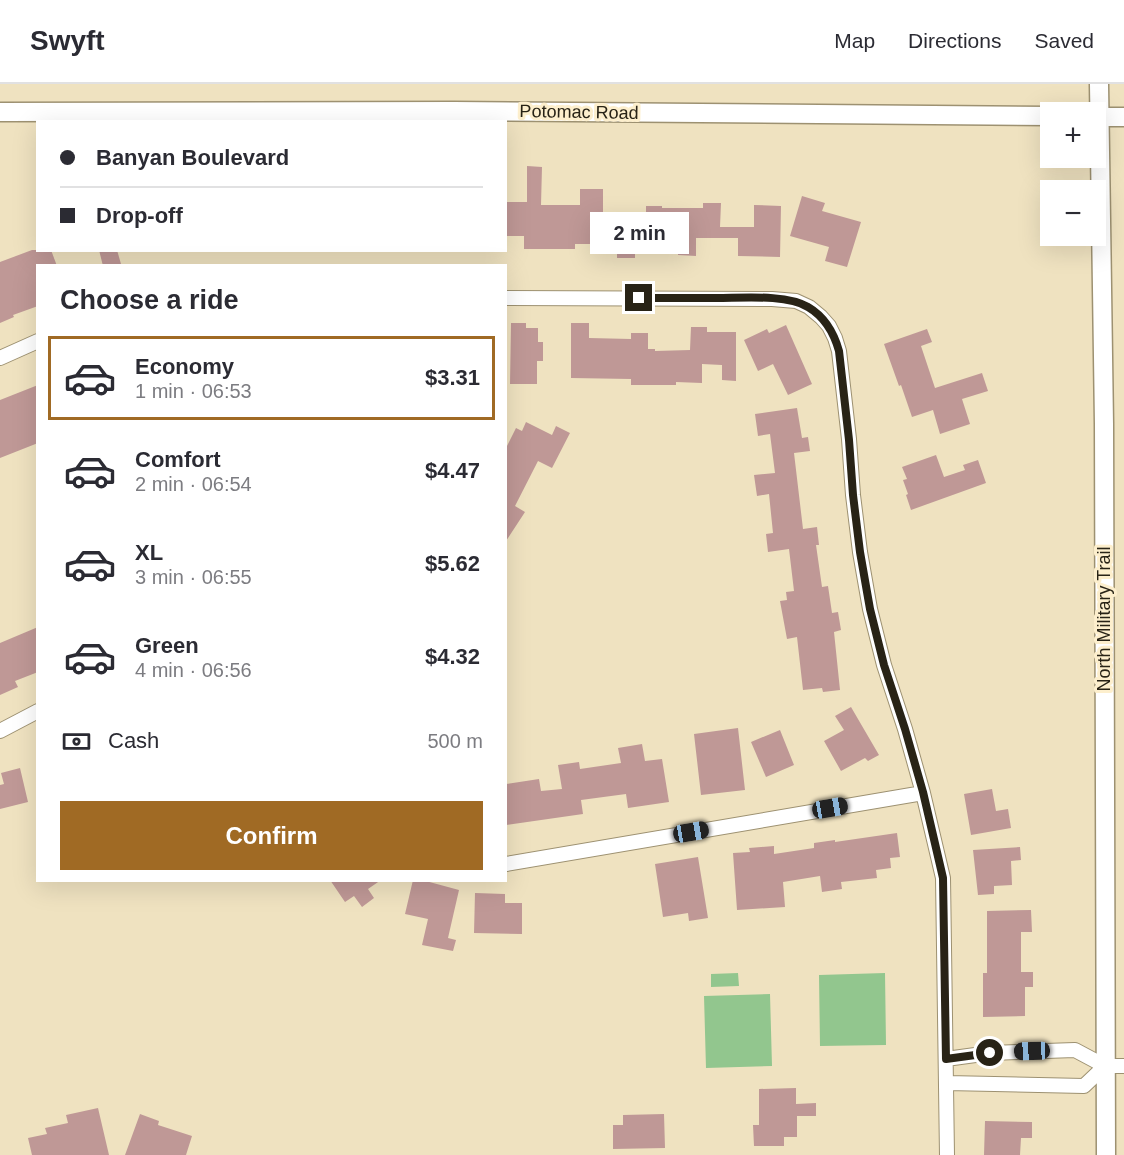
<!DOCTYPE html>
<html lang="en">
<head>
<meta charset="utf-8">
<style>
	:root { --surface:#fff; --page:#f2f2f3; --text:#2b2b33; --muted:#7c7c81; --line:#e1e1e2; --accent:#a06a24 }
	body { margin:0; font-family:Helvetica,sans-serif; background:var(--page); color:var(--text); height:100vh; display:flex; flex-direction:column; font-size:22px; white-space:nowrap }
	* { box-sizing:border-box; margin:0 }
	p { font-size:20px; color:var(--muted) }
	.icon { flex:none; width:33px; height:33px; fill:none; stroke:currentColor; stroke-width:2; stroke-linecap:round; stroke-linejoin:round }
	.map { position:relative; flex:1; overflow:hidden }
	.panel { position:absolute; left:36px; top:180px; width:471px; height:618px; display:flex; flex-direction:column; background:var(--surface); border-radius:0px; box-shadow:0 6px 24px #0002 }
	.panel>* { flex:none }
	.banner { position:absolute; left:36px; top:36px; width:471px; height:132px; border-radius:0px; box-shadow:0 6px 24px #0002; display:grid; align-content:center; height:132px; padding:0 24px; background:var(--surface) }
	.buttons { position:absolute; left:1040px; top:18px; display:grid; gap:12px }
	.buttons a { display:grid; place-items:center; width:66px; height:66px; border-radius:0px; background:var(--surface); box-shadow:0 6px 24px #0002; font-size:30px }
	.end { position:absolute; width:27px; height:27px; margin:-14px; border:8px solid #282316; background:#fff; box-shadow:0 0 0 3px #fff }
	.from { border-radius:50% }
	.bubble { position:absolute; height:42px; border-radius:0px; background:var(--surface); box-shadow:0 6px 24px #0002; font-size:20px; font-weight:800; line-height:42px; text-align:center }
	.car { position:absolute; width:18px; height:36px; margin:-18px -9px; border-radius:8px; box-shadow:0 0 4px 2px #0007; background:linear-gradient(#222 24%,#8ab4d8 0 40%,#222 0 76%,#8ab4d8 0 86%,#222 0) }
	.banner b { display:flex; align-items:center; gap:21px; height:57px; font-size:22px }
	.banner b+b { border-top:2px solid var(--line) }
	.banner i { width:15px; height:15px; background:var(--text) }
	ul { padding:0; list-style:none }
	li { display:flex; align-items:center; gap:18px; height:84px; margin:0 12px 9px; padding:0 12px; border:3px solid transparent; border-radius:0px }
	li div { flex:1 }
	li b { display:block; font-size:22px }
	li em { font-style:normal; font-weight:800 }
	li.current { border-color:var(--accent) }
	li>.icon { width:54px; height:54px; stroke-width:1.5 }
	h2 { padding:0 24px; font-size:27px; line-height:72px }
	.pay { display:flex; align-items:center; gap:15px; height:66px; padding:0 24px; font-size:22px }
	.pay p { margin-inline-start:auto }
	.primary-button { display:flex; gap:12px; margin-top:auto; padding:12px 24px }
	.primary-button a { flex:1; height:69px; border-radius:0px; background:var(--accent); color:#fff; font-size:24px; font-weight:800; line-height:69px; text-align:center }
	header { display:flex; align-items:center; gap:36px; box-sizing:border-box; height:84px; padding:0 30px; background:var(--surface); border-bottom:2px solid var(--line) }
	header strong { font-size:28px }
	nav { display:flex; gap:33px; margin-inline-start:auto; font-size:21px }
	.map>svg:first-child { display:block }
	.green { fill:#92c68e }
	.building { fill:#bf9896 }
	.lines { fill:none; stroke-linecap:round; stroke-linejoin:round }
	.street-casing { stroke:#9d9171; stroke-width:16 }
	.secondary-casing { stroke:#9d9171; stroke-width:21 }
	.street { stroke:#fff; stroke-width:14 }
	.secondary { stroke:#fff; stroke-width:18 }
	.route { stroke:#282316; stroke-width:8 }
	.labels { text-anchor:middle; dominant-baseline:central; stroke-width:6; stroke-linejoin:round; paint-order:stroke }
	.street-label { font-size:18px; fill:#282316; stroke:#fdefcd }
</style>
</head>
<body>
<header>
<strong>Swyft</strong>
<nav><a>Map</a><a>Directions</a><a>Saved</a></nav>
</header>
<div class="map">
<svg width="1124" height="1071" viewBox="0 0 1124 1071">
	<rect width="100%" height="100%" fill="#efe2c0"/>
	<path class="green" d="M 738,889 L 739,902 L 711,903 L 711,890 Z
		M 885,889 L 886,961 L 820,962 L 819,891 Z
		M 770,910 L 772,982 L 706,984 L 704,912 Z"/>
	<path class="building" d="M 527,82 L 542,83 L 541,121 L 580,121 L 580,105 L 603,105 L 603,129 L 646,129 L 646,122 L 662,122 L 662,124 L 703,124 L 703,119 L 721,119 L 720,143 L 754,143 L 754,121 L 781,122 L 780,173 L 738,172 L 738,154 L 696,154 L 696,172 L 678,171 L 678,163 L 635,163 L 635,174 L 617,174 L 617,160 L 575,160 L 575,165 L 524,165 L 524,152 L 506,152 L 506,118 L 527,118 Z
		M 802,112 L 825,119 L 822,127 L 861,138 L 847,183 L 825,177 L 829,163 L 790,152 Z
		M 32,166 L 51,166 L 57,182 L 38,182 L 38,222 L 13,231 L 14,233 L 0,239 L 0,178 Z
		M 99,166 L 117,166 L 121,180 L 103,182 Z
		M 511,239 L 526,239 L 526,244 L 538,244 L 538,258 L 543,258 L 543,277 L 537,277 L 537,300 L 510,300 Z
		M 571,239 L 589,239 L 589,254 L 631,255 L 631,249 L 648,249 L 648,265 L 655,265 L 655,267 L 690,266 L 691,243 L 707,243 L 707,248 L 736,248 L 736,297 L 722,296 L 722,281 L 702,280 L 702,299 L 676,298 L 676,301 L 631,301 L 631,295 L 571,294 Z
		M 786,241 L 812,300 L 788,311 L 773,280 L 758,287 L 744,256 L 767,245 L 769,249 Z
		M 927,245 L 932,258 L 921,262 L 935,304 L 982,289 L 988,307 L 962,315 L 970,340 L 940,350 L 933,326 L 912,333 L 901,301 L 899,302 L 884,260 Z
		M 38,301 L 38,359 L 0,374 L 0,316 Z
		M 797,324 L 802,354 L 808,353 L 810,367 L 794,369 L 803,445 L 817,443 L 819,461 L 816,461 L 822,503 L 828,502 L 832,529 L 838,528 L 841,546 L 834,548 L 840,606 L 823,608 L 822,604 L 803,606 L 797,553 L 787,555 L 780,517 L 787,516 L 786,508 L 794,507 L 789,465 L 768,468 L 766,450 L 773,449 L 769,410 L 757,412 L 754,391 L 775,389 L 770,350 L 758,352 L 755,330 Z
		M 526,338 L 552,351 L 556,342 L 570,349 L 552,384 L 538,377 L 515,422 L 525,428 L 506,457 L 506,364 L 516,344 L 522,347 Z
		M 936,371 L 944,393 L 965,386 L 963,381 L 978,376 L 986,399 L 911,426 L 906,411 L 908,410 L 903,396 L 907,395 L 902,383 Z
		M 38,543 L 38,588 L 15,597 L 18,603 L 0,611 L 0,559 Z
		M 851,623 L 879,671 L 868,677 L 865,674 L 841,687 L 824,657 L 844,646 L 835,632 Z
		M 738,644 L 745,706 L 701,711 L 694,650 Z
		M 780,646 L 794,681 L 766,693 L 751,658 Z
		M 642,660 L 645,677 L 662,675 L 669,718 L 628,724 L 626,710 L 581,716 L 583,730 L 506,741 L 506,700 L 539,695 L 541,707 L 562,705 L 558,681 L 579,678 L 580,685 L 621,679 L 618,664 Z
		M 20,684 L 28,718 L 0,725 L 0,701 L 4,700 L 1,689 Z
		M 992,705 L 996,727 L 1008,725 L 1011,744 L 971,751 L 964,710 Z
		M 897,749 L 900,773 L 890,774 L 891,784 L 876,786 L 877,794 L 841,798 L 842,805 L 822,808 L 820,792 L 783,798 L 785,823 L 737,826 L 733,769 L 750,768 L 749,764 L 774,762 L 774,770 L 814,764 L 814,759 L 835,756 L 835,758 Z
		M 1020,763 L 1021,776 L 1011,777 L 1012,801 L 994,802 L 994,810 L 978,811 L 973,766 Z
		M 698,773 L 708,834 L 689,837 L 688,829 L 663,833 L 655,780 Z
		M 330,796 L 381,796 L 368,805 L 374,814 L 362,823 L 354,812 L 345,818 Z
		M 413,796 L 422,796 L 459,806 L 448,854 L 456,856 L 453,867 L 422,861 L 428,835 L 405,830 Z
		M 475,809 L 505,810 L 505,819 L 522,819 L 522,850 L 474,849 Z
		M 1031,826 L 1032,848 L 1021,848 L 1021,888 L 1033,888 L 1033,903 L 1025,903 L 1025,932 L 983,933 L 983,889 L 987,889 L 987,827 Z
		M 796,1004 L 796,1020 L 816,1019 L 816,1032 L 797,1032 L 797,1053 L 784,1053 L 784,1062 L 754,1062 L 753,1041 L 759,1041 L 759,1005 Z
		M 98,1024 L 109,1071 L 32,1071 L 28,1054 L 47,1050 L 45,1044 L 68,1039 L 66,1031 Z
		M 140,1030 L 159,1037 L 158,1041 L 192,1052 L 186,1071 L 125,1071 Z
		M 664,1030 L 665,1064 L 613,1065 L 613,1041 L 623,1041 L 623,1031 Z
		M 985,1037 L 1032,1038 L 1032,1054 L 1021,1054 L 1020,1071 L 984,1071 Z"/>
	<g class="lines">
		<g class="street-casing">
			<path id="street" d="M 506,214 L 772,215 L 796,217 L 809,223 L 821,233 L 829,242 L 835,254 L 839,267 L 849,355 L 853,411 L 860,468 L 870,525 L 884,581 L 905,645 L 923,709 L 943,794 L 947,1071
				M 0,274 L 38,257
				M 0,647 L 38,627
				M 506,780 L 923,709
				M 946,975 L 990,969 L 1075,966 L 1105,982 L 1124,982
				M 947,999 L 1084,1002 L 1105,982"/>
		</g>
		<g class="secondary-casing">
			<path id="secondary" d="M 1099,0 L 1104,340 L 1106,1071
				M 0,28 L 454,27 L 1050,32
				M 1095,33 L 1124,33"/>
		</g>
		<use href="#street" class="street"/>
		<use href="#secondary" class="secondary"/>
	</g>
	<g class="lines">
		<path class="route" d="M 639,214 C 665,214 691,214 717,214 C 742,214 787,210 808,223 C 825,233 834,249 839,267 L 849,356 L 853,411 L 860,468 L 870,525 L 884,581 L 905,645 L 923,708 L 943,794 L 946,975 L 990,969"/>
	</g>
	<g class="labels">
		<g class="street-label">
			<text transform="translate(579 28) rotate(1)">Potomac Road</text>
			<text transform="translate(1104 535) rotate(-90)">North Military Trail</text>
		</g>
	</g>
</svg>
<div class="buttons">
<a>+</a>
<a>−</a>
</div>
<i class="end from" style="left:990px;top:969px"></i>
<i class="end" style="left:639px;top:214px"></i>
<div class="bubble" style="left:590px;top:128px;width:99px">2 min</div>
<i class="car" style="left:830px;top:724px;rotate:80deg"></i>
<i class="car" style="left:691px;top:748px;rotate:80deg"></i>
<i class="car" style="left:1032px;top:967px;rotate:268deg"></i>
<div class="banner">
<b><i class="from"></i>Banyan Boulevard</b>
<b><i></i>Drop-off</b>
</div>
<section class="panel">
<h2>Choose a ride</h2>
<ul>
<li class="current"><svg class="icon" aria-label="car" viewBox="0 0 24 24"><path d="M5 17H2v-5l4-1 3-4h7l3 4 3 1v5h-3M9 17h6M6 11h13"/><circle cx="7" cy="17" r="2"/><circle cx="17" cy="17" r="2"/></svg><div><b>Economy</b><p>1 min · 06:53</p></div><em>$3.31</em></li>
<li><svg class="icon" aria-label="car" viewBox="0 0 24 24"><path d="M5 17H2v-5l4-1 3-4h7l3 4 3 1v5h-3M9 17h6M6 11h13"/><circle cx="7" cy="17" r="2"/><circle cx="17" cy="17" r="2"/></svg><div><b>Comfort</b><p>2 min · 06:54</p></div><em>$4.47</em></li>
<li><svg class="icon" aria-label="car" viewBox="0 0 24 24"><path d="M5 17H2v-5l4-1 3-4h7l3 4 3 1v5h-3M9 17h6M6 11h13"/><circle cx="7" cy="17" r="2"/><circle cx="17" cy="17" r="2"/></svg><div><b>XL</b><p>3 min · 06:55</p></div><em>$5.62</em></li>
<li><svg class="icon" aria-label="car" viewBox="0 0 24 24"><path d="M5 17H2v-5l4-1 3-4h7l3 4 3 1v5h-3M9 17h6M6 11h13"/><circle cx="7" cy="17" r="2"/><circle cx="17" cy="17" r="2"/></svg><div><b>Green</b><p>4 min · 06:56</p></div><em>$4.32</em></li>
</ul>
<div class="pay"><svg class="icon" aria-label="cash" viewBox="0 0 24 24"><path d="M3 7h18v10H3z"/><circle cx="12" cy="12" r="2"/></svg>Cash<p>500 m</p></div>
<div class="primary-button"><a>Confirm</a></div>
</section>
</div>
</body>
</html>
